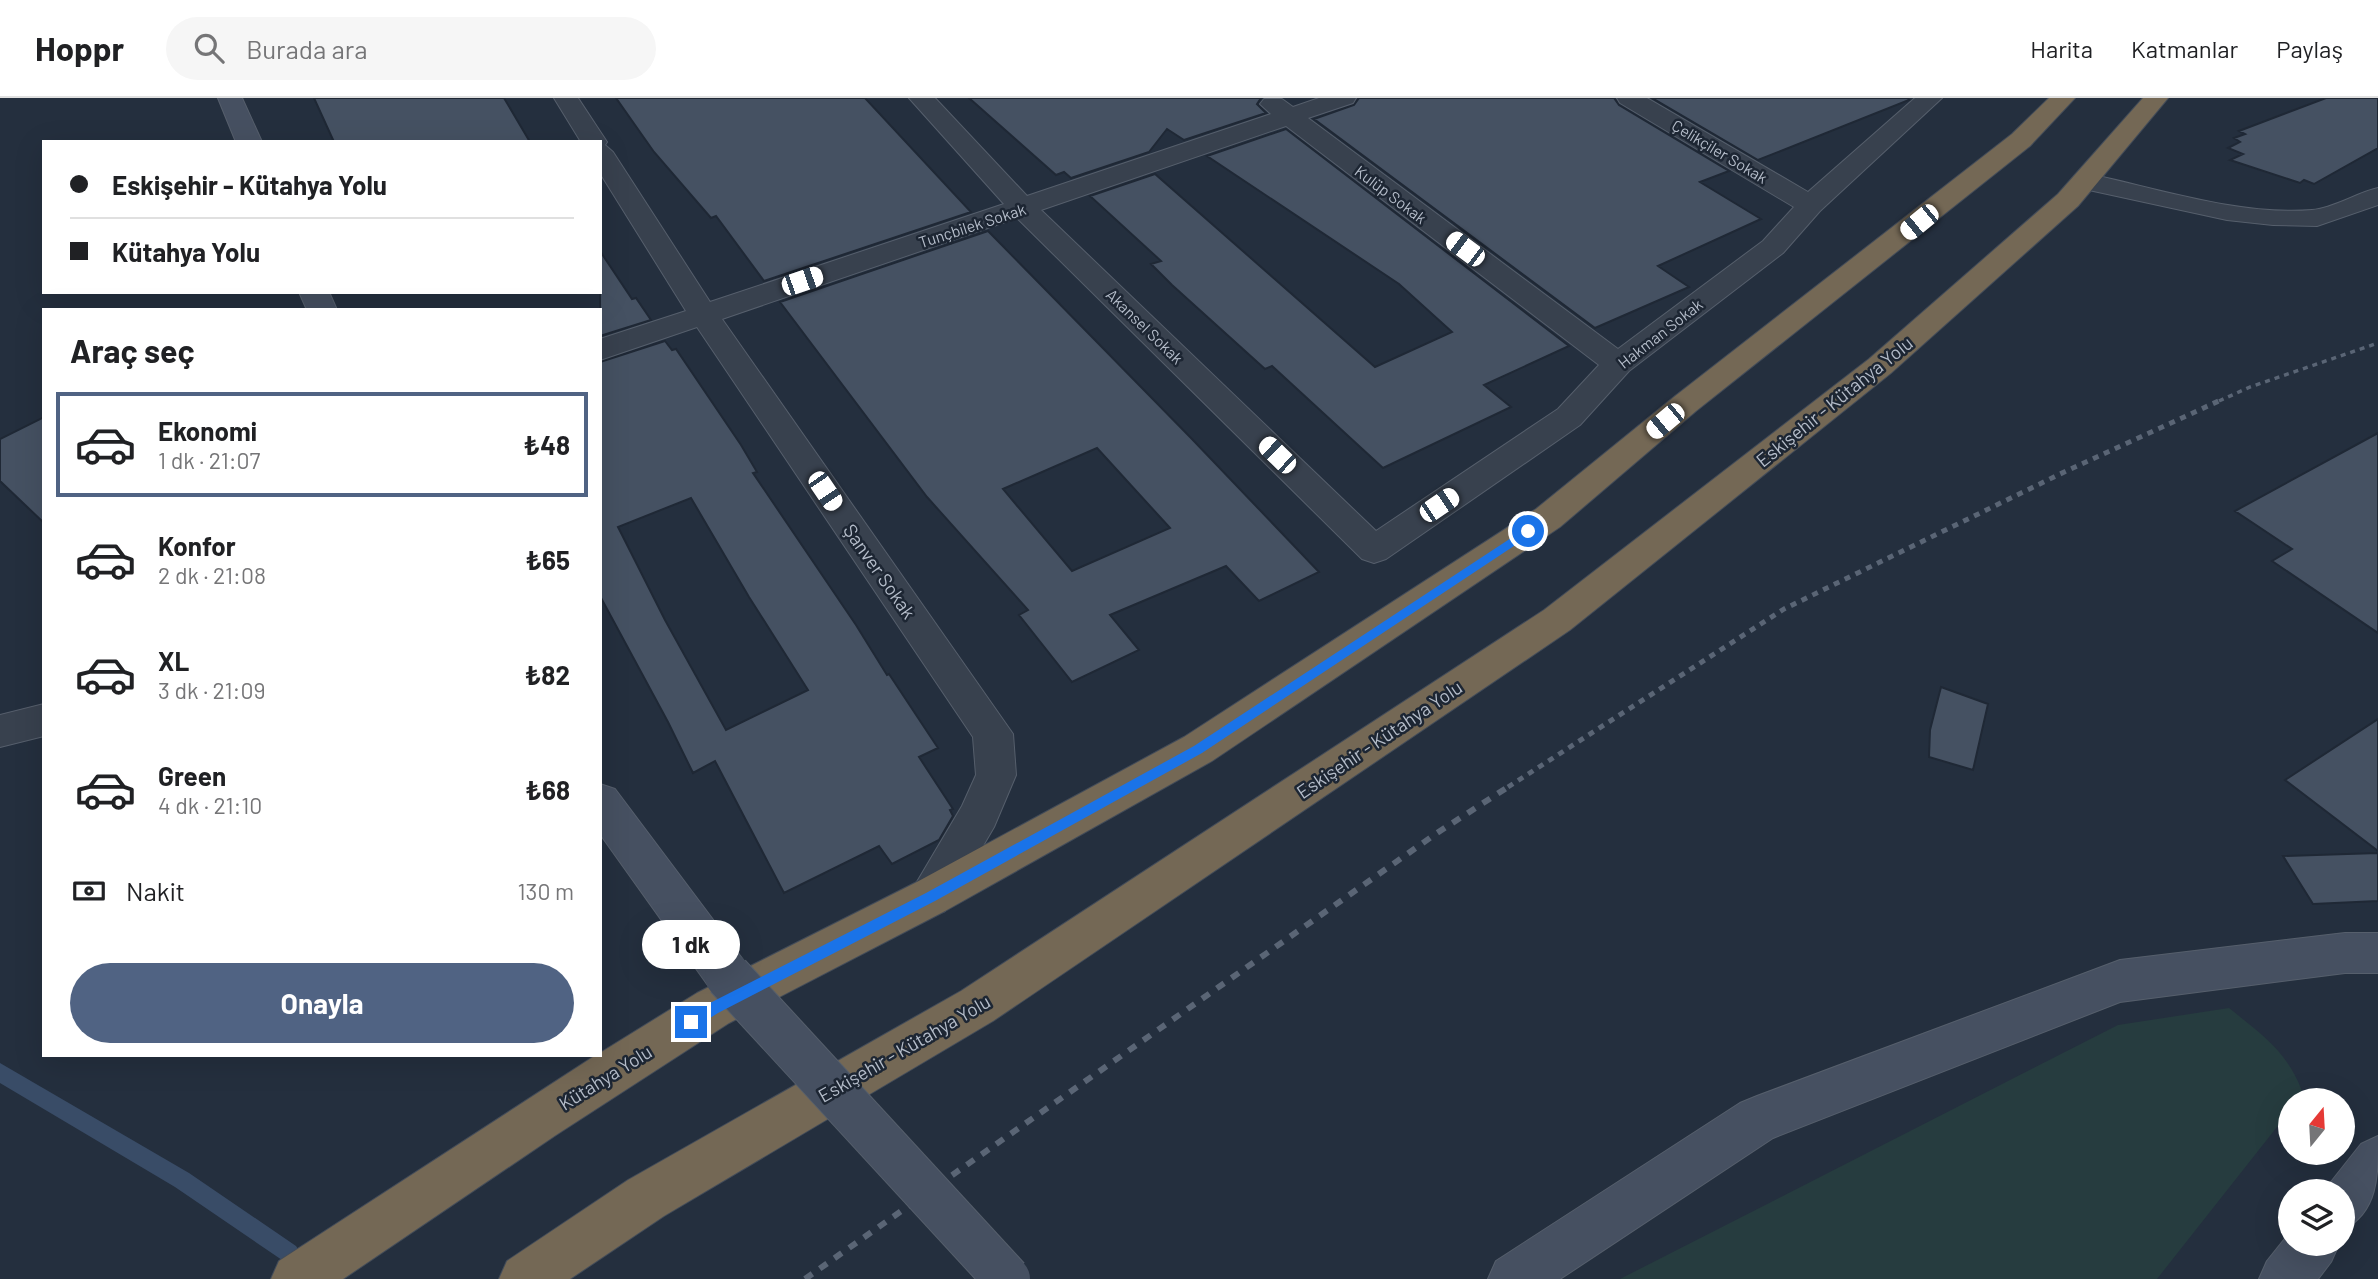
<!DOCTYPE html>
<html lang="tr">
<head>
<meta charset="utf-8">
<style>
	:root { --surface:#fff; --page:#f6f6f6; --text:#202124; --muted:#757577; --line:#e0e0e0; --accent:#506383 }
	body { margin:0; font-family:Barlow,sans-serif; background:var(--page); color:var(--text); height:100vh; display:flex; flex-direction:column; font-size:26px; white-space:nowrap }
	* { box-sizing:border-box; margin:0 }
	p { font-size:23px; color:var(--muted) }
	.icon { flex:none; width:38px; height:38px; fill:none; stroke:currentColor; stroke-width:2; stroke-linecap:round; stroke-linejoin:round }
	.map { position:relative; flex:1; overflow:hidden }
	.sheet { position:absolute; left:42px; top:210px; width:560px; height:749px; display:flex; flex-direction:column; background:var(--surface); border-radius:0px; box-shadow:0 7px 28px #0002 }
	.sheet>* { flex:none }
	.top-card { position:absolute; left:42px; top:42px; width:560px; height:154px; border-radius:0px; box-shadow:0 7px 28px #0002; display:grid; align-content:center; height:154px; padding:0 28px; background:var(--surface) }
	.needle { width:46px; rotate:18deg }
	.buttons { position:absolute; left:2278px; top:990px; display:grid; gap:14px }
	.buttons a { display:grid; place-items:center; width:77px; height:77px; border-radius:50%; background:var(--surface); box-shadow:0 7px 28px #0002; font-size:35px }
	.end { position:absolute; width:32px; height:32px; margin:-16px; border:9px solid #1a73e8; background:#fff; box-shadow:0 0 0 4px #fff }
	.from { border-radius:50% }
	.bubble { position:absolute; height:49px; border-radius:24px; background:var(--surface); box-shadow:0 7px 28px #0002; font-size:23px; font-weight:700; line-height:49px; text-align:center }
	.car { position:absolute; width:21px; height:42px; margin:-21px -10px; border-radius:9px; box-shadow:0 0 5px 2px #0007; background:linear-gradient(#fff 24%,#345 0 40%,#fff 0 76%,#345 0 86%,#fff 0) }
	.top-card b { display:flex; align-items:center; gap:24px; height:66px; font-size:26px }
	.top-card b+b { border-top:2px solid var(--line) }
	.top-card i { width:18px; height:18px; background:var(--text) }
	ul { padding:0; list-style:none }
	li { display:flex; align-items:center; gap:21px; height:105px; margin:0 14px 10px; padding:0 14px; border:4px solid transparent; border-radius:0px }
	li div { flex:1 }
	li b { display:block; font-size:26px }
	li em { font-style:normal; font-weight:700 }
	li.selected { border-color:var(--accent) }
	li>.icon { width:63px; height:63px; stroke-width:1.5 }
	h2 { padding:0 28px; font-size:32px; line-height:84px }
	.pay { display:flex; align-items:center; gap:18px; height:77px; padding:0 28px; font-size:26px }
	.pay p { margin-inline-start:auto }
	.button { display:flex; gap:14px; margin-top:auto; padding:14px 28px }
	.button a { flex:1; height:80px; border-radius:42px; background:var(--accent); color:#fff; font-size:28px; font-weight:700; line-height:80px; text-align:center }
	header { display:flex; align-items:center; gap:42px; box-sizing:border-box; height:98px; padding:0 35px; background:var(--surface); border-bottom:2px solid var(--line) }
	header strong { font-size:33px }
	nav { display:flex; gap:38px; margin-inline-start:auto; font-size:24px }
	.search { width:490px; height:63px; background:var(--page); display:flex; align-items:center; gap:18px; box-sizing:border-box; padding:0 24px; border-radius:38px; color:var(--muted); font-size:26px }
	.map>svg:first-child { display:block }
	.green { fill:#263c3f }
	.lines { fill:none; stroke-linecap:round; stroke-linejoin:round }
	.stream { fill:#394c67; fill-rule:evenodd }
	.building { fill:#455162; stroke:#1f2835; stroke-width:2; fill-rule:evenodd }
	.street-casing { stroke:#565f6c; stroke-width:2 }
	.secondary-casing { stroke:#565f6c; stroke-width:2 }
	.highway-casing { stroke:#434c59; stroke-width:2 }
	.street { fill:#38414e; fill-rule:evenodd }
	.secondary { fill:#465061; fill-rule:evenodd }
	.highway { fill:#746855; fill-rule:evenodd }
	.rail-far2 { stroke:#5a6575; stroke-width:3.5; stroke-dasharray:5 5; stroke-linecap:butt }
	.rail-far1 { stroke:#5a6575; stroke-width:5; stroke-dasharray:6 6; stroke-linecap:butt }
	.rail { stroke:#5a6575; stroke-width:6; stroke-dasharray:9 9; stroke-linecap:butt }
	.secondary-bridge-casing { stroke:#565f6c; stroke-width:48; stroke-linecap:butt }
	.secondary-bridge { stroke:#465061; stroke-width:46 }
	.route { fill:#1a73e8 }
	.labels { text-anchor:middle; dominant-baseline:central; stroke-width:5; stroke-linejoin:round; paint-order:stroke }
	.far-street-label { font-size:16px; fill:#b4bcc9; stroke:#1d2633 }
	.street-label { font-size:19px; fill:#b4bcc9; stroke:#1d2633 }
</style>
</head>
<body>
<header>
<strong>Hoppr</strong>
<div class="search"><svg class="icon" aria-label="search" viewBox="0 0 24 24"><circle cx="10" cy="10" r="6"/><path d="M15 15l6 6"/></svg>Burada ara</div>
<nav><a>Harita</a><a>Katmanlar</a><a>Paylaş</a></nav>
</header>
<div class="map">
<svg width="2378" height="1181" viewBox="0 0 2378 1181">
	<rect width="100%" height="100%" fill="#242f3e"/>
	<path class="green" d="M 2229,910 C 2261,936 2287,953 2302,993 L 2296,1003 L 2291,1003 L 2288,1015 L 2157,1181 L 1620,1181 L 2118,927 Z"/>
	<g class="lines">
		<path class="stream" d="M 0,965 L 189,1075 L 296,1148 L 317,1181 L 294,1181 L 282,1162 L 175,1089 L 0,985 Z"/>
	</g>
	<path class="building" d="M 314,0 L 504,0 L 530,44 L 334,44 Z
		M 616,0 L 865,0 L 971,114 L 764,183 L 716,118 L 711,120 L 654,54 Z
		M 969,0 L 1261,0 L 1257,6 L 1266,15 L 1184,42 L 1167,31 L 1149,54 L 1071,80 L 1064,74 L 1056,77 Z
		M 1359,0 L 1614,0 L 1619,7 L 1729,73 L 1700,84 L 1761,121 L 1658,168 L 1689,189 L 1595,230 L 1314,21 L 1354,7 Z
		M 1652,0 L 1908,0 L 1909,2 L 1758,62 Z
		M 2326,0 L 2378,0 L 2378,50 L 2314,86 L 2304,82 L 2300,85 L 2230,62 L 2243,56 L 2228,50 L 2240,44 L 2234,40 L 2245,36 L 2239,33 Z
		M 1286,31 L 1569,248 L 1484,287 L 1511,309 L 1383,370 L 1272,268 L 1265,271 L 1172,187 L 1151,166 L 1161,163 L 1090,98 L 1155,76 L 1375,269 L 1452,234 L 1399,186 L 1207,58 Z
		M 988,133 L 1191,340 L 1319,474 L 1259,503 L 1226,468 L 1110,517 L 1139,552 L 1072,584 L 1019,517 L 1028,512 L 927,399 L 780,204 ZM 1097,350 L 1170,430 L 1072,473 L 1003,391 Z
		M 600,153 L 632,201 L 636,200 L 651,222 L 600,238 Z
		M 665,243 L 672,252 L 676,251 L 741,347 L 757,374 L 753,375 L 856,527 L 887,577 L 889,576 L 938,650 L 919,659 L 953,711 L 950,712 L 953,718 L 939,742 L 892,766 L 879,748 L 784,795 L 715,663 L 693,675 L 668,624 L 600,498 L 600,264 ZM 691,400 L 749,499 L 808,592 L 726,632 L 665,522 L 618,429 Z
		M 44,319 L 44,425 L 0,383 L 0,341 Z
		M 2378,335 L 2378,535 L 2272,463 L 2292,451 L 2235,413 Z
		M 1941,589 L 1988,606 L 1973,672 L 1929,659 L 1930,632 Z
		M 2378,621 L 2378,753 L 2285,682 Z
		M 2378,755 L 2378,803 L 2313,806 L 2283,758 Z"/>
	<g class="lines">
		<g class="street-casing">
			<path id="street" d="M 554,0 L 578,0 L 607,44 L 605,47 L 613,54 L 710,204 L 1004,106 L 909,0 L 935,0 L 1027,98 L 1271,16 L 1260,6 L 1264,1 L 1282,1 L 1293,9 L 1319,0 L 1356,0 L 1353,5 L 1308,20 L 1618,251 L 1763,143 L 1794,109 L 1620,5 L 1617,0 L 1647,0 L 1808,94 L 1915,0 L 1942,0 L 1820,113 L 1783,155 L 1629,273 L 1580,327 L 1386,461 L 1374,465 L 1362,461 L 1017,120 L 722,221 L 1013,636 L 1016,677 L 994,729 L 945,813 L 930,818 L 915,813 L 908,799 L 962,708 L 976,677 L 973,639 L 697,229 L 600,262 L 600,241 L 686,213 L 600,75 L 600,44 L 581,44 ZM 1286,28 L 1599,267 L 1558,311 L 1376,433 L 1041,112 Z
				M 2085,75 C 2156,90 2240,118 2312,112 C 2334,110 2356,95 2378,90 L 2378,107 L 2317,128 L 2273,127 L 2227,122 L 2075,89 L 2072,83 L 2075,77 Z
				M 44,606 L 44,638 L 0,649 L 0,617 Z"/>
		</g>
		<g class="secondary-casing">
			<path id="secondary" d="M 218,0 L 242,0 L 262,44 L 236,44 Z
				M 299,194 L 329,194 L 337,212 L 307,212 Z
				M 600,686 L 615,691 L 744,863 L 751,878 L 744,893 L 728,899 L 712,893 L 600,736 Z
				M 2345,835 L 2378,835 L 2378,875 L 2345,875 L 2120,904 L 1773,1040 L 1560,1181 L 1488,1181 L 1496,1163 L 1740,1005 L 1757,998 L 2120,862 Z
				M 2378,1038 C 2378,1080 2378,1113 2343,1132 L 2343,1094 L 2323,1094 L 2361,1046 Z
				M 2291,1133 L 2291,1146 L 2339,1146 L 2331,1164 L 2318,1181 L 2259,1181 L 2267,1163 Z"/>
		</g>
		<g class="highway-casing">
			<path id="highway" d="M 2049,0 L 2075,0 L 2030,48 L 1696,313 L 1560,429 L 1212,663 L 945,813 L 729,925 L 556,1037 L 343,1181 L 271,1181 L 279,1163 L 596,957 L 600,957 L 600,955 L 697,895 L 915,785 L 1184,639 L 1536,411 L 1674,299 L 2012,36 Z
				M 2143,0 L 2168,0 L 2078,108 L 1891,275 L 1570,532 L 993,923 L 664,1118 L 570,1181 L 499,1181 L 507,1163 L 628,1082 L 961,893 L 1544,512 L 1869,261 L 2058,96 Z"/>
		</g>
		<use href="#street" class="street"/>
		<use href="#secondary" class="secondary"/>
		<use href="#highway" class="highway"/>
		<path class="rail-far2" d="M 2219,303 L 2250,289 L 2378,245"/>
		<path class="rail-far1" d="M 1508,689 L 1784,511 L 2060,376 L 2223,301"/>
		<path class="rail" d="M 805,1181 L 1437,735 L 1511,687"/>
		<g class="secondary-bridge-casing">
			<path id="secondary-bridge" d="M 728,878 L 1007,1181"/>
		</g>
		<use href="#secondary-bridge" class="secondary-bridge"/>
	</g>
	<path class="route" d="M 1528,429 L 1532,430 L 1532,436 L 1202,655 L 935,803 L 718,915 L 696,929 L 686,929 L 686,919 L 708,906 L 926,795 L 1194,648 Z"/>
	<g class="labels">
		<g class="far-street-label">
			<text transform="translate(1720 53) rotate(31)">Çelikçiler Sokak</text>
			<text transform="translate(1391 96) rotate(37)">Kulüp Sokak</text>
			<text transform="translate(972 127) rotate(-18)">Tunçbilek Sokak</text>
			<text transform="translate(1145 228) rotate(44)">Akansel Sokak</text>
			<text transform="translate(1660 235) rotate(-38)">Hakman Sokak</text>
		</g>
		<g class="street-label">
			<text transform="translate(1834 303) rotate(-39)">Eskişehir - Kütahya Yolu</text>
			<text transform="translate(880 473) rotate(55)">Şanver Sokak</text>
			<text transform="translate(1379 641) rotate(-34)">Eskişehir - Kütahya Yolu</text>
			<text transform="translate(904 950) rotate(-30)">Eskişehir - Kütahya Yolu</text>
			<text transform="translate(605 979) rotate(-32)">Kütahya Yolu</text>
		</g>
	</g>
</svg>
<div class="buttons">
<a><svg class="needle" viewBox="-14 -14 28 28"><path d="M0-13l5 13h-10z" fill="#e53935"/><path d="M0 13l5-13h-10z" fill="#757577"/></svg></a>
<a><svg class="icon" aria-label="layers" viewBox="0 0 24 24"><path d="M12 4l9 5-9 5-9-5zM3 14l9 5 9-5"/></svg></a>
</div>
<i class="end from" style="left:1528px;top:433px"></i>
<i class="end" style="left:691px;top:924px"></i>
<div class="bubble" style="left:642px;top:822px;width:98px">1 dk</div>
<i class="car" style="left:1919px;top:124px;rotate:231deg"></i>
<i class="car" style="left:1465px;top:151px;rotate:307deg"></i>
<i class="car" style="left:802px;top:183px;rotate:71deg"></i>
<i class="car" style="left:1665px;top:323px;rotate:230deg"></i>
<i class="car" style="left:1277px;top:357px;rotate:314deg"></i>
<i class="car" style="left:825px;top:393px;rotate:146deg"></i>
<i class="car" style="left:1439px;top:407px;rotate:56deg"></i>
<div class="top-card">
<b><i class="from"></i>Eskişehir - Kütahya Yolu</b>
<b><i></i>Kütahya Yolu</b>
</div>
<section class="sheet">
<h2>Araç seç</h2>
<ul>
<li class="selected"><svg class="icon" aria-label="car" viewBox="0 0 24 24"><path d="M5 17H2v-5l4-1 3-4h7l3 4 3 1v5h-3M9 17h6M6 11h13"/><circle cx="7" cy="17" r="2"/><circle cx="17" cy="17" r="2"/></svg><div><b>Ekonomi</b><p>1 dk · 21:07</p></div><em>₺48</em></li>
<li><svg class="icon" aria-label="car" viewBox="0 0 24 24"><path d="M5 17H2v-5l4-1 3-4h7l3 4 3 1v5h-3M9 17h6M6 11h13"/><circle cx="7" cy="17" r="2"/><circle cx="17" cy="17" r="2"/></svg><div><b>Konfor</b><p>2 dk · 21:08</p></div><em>₺65</em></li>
<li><svg class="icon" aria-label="car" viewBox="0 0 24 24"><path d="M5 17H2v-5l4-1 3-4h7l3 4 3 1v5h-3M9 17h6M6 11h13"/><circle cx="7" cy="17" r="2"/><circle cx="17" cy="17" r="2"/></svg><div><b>XL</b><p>3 dk · 21:09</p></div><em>₺82</em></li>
<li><svg class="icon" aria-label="car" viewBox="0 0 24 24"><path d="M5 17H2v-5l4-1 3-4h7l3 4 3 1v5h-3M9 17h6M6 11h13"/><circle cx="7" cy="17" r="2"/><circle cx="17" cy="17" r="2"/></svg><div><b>Green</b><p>4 dk · 21:10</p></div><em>₺68</em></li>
</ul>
<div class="pay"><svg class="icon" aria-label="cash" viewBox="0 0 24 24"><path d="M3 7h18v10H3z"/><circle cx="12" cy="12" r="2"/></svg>Nakit<p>130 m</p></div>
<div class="button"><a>Onayla</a></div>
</section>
</div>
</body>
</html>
